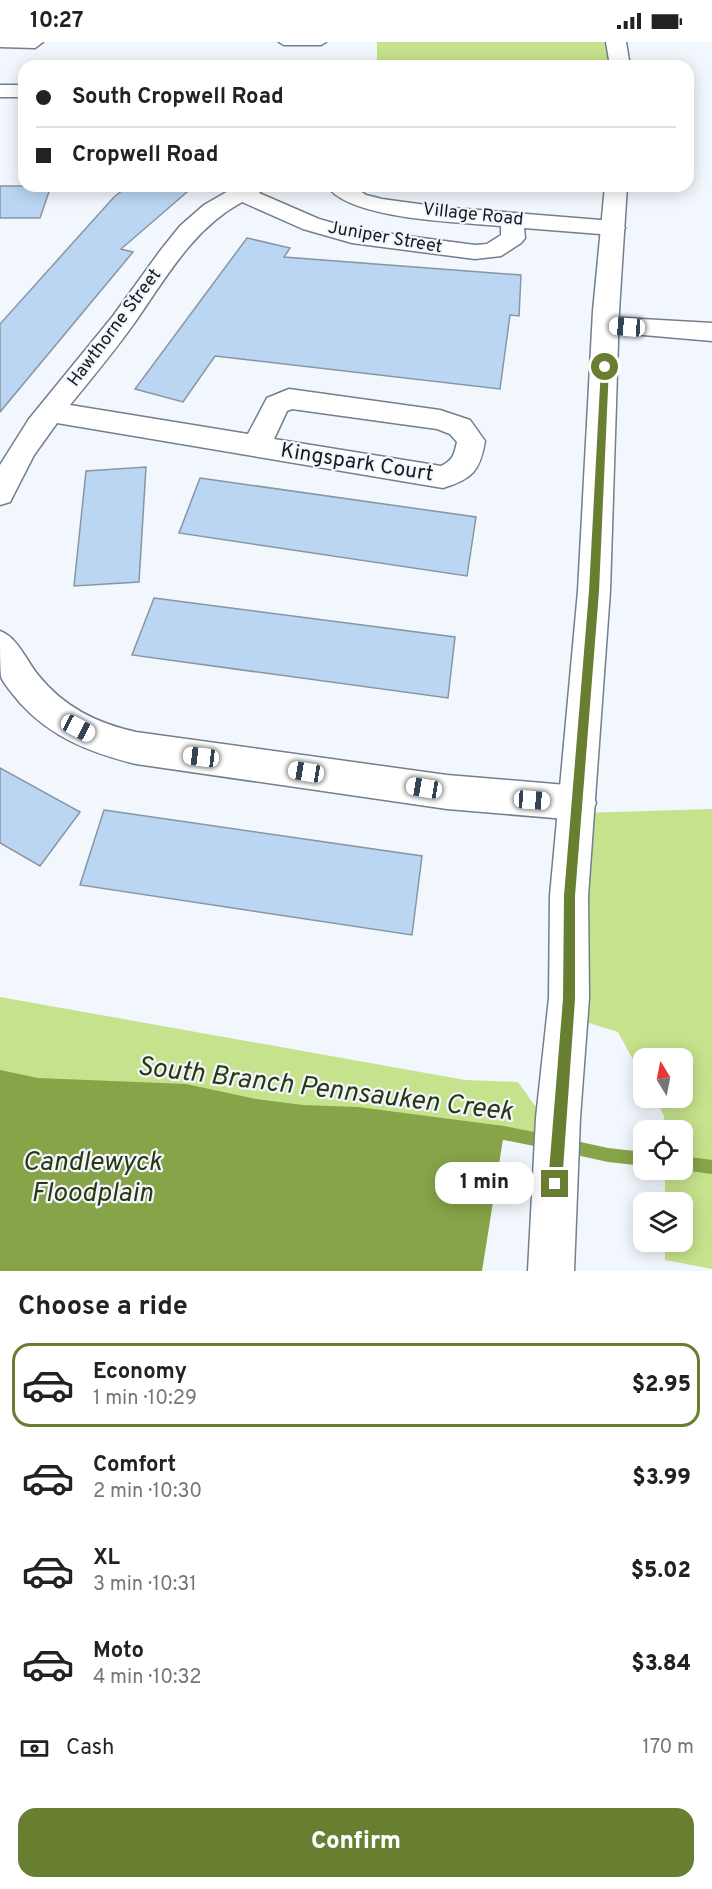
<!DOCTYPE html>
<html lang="en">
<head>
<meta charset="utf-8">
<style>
	:root { --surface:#fff; --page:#f2f2f2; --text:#222; --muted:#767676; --line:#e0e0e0; --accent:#687f31 }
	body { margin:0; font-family:Overpass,sans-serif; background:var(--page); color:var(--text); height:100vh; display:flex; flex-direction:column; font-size:22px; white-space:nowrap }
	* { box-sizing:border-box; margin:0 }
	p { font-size:20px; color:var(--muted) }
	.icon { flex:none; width:33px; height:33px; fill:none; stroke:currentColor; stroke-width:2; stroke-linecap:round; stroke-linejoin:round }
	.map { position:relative; height:1229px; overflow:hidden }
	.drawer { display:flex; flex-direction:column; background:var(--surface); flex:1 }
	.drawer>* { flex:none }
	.guide { position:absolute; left:18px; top:18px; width:676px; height:132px; border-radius:18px; box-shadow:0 3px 15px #0003; display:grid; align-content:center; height:132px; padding:0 18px; background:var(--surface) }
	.needle { width:39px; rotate:350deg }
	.tools { position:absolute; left:633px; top:1006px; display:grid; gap:12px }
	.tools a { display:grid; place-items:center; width:60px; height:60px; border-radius:12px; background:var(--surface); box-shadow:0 3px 15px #0003; font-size:30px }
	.end { position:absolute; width:27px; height:27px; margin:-14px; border:8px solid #687f31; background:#fff; box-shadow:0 0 0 3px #fff }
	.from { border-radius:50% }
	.bubble { position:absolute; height:42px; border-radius:18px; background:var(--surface); box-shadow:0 3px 15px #0003; font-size:20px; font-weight:800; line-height:42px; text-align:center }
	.car { position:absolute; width:18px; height:36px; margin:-18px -9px; border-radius:8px; box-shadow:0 0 4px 2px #0007; background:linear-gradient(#fff 24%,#345 0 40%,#fff 0 76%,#345 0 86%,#fff 0) }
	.guide b { display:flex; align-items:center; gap:21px; height:57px; font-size:22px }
	.guide b+b { border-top:2px solid var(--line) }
	.guide i { width:15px; height:15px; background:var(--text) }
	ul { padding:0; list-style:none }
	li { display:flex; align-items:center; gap:18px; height:84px; margin:0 12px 9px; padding:0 6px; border:3px solid transparent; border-radius:18px }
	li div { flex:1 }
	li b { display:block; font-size:22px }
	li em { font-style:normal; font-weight:800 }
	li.on { border-color:var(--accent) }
	li>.icon { width:54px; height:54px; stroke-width:1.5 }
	h2 { padding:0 18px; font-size:27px; line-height:72px }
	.pay { display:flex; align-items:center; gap:15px; height:66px; padding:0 18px; font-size:22px }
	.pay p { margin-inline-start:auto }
	.button { display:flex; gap:12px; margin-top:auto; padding:12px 18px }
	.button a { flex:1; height:69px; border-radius:18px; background:var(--accent); color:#fff; font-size:24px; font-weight:800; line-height:69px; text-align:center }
	.status { display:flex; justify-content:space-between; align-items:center; height:42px; padding:0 30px; background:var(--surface); direction:ltr }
	.status svg { height:16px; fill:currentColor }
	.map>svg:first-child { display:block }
	.green { fill:#c6e28c }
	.water { fill:#88a448 }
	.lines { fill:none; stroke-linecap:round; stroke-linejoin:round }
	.stream { fill:#88a448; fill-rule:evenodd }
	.building { fill:#bad6f2; stroke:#8896a3; stroke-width:1.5 }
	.service-casing { stroke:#727f8c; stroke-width:3 }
	.minor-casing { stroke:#727f8c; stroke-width:3 }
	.tertiary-casing { stroke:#727f8c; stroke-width:3 }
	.service { fill:#fff; fill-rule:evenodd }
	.minor { fill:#fff; fill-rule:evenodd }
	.tertiary { fill:#fff; fill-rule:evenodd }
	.route { fill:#687f31 }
	.labels { text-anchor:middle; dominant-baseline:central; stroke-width:4.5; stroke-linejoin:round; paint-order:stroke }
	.far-street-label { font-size:18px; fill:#161b20; stroke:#f2f7fd }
	.street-label { font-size:21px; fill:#161b20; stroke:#f2f7fd }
	.near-water-label { font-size:27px; font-style:italic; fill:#2c3711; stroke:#f2f7fd }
</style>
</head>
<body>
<div class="status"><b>10:27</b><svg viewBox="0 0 49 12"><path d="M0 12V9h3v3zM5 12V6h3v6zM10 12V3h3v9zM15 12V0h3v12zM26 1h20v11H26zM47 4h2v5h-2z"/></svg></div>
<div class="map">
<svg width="712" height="1229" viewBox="0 0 712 1229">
	<rect width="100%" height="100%" fill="#f2f7fd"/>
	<path class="green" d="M 377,0 L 616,0 L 620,24 L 377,24 Z
		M 712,767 L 712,1227 L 665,1218 L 665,1200 L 682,1200 L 682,1161 L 665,1161 L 665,1128 L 682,1128 L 682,1089 L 664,1089 L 664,1074 L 655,1056 L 682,1056 L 682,1017 L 644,1017 L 643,1036 L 618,990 L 560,972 L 581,771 Z
		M 0,955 L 465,1038 L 518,1040 L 563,1103 L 504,1091 L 358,1072 L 303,1070 L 256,1064 L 186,1049 L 38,1043 L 0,1035 Z"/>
	<path class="water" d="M 0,1035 L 38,1043 L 186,1049 L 256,1064 L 303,1070 L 358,1072 L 504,1091 L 482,1229 L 0,1229 Z"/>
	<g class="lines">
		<path class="stream" d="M 0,1028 L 38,1036 L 186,1042 L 256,1057 L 303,1063 L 358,1065 L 504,1084 L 549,1093 L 554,1095 L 556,1100 L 554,1105 L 549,1107 L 504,1098 L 358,1079 L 303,1077 L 256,1071 L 186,1056 L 38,1050 L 0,1042 Z
			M 567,1097 L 608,1106 L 644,1110 L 644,1124 L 608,1120 L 567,1111 L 562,1109 L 560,1104 L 562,1099 Z
			M 682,1114 L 712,1118 L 712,1132 L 682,1128 Z"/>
	</g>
	<path class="building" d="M 0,144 L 51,144 L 40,176 L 0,176 Z
		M 128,144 L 194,144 L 121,207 L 133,210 L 0,370 L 0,282 L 114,155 Z
		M 247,196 L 290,206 L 284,215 L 521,233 L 519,274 L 510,273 L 500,347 L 215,314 L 183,360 L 135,347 Z
		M 146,425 L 139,540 L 74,544 L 86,429 Z
		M 200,436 L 476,475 L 467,534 L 179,491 Z
		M 154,556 L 455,595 L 448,656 L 132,613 Z
		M 0,726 L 80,770 L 40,824 L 0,801 Z
		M 104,768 L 422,814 L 412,893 L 80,843 Z"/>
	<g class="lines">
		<g class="service-casing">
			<path id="service" d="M 0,0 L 43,0 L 35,6 L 0,5 Z
				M 279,0 L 326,0 L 321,3 L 284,3 Z"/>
		</g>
		<g class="minor-casing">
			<path id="minor" d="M 0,43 L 24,43 L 24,55 L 0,55 Z
				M 237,144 L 266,144 L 259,151 L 319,177 L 354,187 L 475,203 L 487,202 L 501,193 L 501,184 C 460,180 350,178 327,144 L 353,144 L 366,153 L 382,157 L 441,165 L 613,179 L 621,181 L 625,186 L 621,191 L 613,193 L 524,186 L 525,196 L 521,201 L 501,214 L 475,217 L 352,201 L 303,187 L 242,160 C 191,188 165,238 133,283 C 113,311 91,337 70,363 L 248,392 L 267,356 L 289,347 L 440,368 L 470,378 L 485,399 C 480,429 472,437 443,446 L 57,381 L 34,413 L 10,460 L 0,463 L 0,423 L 29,377 L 113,274 L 160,209 L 180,184 L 204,163 ZM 292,367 L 437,387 L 450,392 L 457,400 C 454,413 453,418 441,424 L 274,397 L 287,369 Z
				M 606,275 L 712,281 L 712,299 L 597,289 L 593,283 L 597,277 Z
				M 0,589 C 18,596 26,618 38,633 C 64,665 96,681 136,690 L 447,733 L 578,744 L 591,749 L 596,761 L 591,773 L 578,778 L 447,767 L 136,722 C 91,711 52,696 20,661 C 14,653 5,644 1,635 C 0,623 0,602 0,589 Z"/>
		</g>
		<g class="tertiary-casing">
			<path id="tertiary" d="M 606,0 L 626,0 L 630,24 L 610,24 Z
				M 605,144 L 627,144 L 619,269 L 610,549 L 588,854 L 589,956 L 580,1076 L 574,1229 L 528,1229 L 536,1076 L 549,956 L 550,854 L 578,549 L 593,269 Z"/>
		</g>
		<use href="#service" class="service"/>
		<use href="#minor" class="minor"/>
		<use href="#tertiary" class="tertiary"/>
	</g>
	<path class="route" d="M 605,322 L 609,325 L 599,549 L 575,854 L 575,957 L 562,1142 L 560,1146 L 555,1148 L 550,1146 L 548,1142 L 563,957 L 564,854 L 589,549 L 601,325 Z"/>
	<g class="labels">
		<g class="far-street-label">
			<text transform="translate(473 173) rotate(6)">Village Road</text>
			<text transform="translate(385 196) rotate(10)">Juniper Street</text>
			<text transform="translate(115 286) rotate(-53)">Hawthorne Street</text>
		</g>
		<g class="street-label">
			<text transform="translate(357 421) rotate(9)">Kingspark Court</text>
		</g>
		<g class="near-water-label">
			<text transform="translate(325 1048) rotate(7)">South Branch Pennsauken Creek</text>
			<text x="92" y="1121">Candlewyck<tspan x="92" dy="31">Floodplain</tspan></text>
		</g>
	</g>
</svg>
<div class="tools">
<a><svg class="needle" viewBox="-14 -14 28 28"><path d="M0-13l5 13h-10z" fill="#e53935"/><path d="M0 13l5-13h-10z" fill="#767676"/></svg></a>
<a><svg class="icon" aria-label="locate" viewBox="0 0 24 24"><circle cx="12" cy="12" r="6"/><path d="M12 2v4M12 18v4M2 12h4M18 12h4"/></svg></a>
<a><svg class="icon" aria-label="layers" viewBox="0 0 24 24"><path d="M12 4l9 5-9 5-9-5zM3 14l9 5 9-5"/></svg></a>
</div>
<i class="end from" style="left:605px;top:325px"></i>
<i class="end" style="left:555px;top:1142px"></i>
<div class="bubble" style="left:435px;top:1120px;width:99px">1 min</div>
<i class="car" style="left:627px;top:285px;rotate:274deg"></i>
<i class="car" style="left:78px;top:686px;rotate:118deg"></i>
<i class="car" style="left:201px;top:715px;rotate:277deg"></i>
<i class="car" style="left:306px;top:730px;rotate:279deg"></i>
<i class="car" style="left:424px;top:746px;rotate:279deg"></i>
<i class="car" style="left:532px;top:758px;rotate:94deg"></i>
<div class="guide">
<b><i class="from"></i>South Cropwell Road</b>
<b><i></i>Cropwell Road</b>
</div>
</div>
<section class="drawer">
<h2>Choose a ride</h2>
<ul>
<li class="on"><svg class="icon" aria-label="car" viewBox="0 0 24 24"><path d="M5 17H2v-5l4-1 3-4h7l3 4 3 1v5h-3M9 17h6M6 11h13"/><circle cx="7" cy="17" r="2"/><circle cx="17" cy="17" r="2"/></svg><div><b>Economy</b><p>1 min · 10:29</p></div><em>$2.95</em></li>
<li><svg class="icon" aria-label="car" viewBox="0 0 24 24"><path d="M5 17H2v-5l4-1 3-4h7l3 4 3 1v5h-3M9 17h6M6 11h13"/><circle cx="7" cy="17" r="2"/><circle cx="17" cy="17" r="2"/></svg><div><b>Comfort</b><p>2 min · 10:30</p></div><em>$3.99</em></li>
<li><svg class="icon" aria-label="car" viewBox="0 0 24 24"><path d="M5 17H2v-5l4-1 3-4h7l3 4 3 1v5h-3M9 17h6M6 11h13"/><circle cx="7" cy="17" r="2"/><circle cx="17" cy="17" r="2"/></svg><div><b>XL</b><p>3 min · 10:31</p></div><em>$5.02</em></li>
<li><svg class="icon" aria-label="car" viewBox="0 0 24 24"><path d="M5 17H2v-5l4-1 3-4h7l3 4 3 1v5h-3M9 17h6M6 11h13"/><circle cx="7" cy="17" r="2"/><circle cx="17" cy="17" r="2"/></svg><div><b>Moto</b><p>4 min · 10:32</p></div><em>$3.84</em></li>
</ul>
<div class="pay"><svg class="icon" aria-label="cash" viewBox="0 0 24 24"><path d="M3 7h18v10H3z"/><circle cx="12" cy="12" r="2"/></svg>Cash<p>170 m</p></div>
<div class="button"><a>Confirm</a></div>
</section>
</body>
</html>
